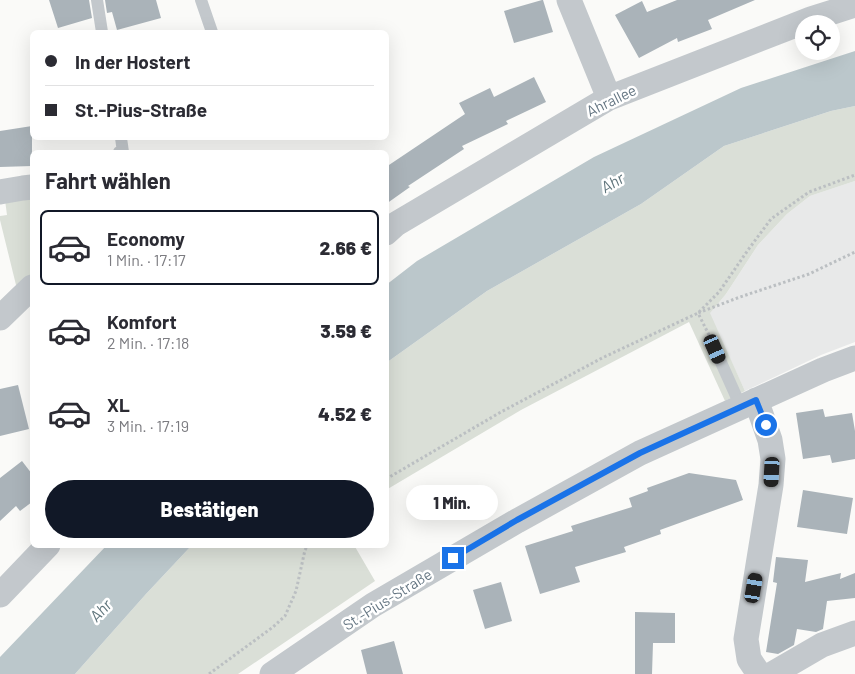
<!DOCTYPE html>
<html lang="de">
<head>
<meta charset="utf-8">
<style>
	:root { --surface:#fff; --page:#f2f2f3; --text:#2b2b33; --muted:#7c7c81; --line:#e1e1e2; --accent:#111827 }
	body { margin:0; font-family:Barlow,sans-serif; background:var(--page); color:var(--text); height:100vh; display:flex; flex-direction:column; font-size:19px; white-space:nowrap }
	* { box-sizing:border-box; margin:0 }
	p { font-size:16px; color:var(--muted) }
	.icon { flex:none; width:28px; height:28px; fill:none; stroke:currentColor; stroke-width:2; stroke-linecap:round; stroke-linejoin:round }
	.map { position:relative; flex:1; overflow:hidden }
	.side { position:absolute; left:30px; top:150px; width:359px; height:398px; display:flex; flex-direction:column; background:var(--surface); border-radius:8px; box-shadow:0 5px 20px #0002 }
	.side>* { flex:none }
	.banner { position:absolute; left:30px; top:30px; width:359px; height:110px; border-radius:8px; box-shadow:0 5px 20px #0002; display:grid; align-content:center; height:110px; padding:0 15px; background:var(--surface) }
	.tools { position:absolute; left:795px; top:15px; display:grid; gap:10px }
	.tools a { display:grid; place-items:center; width:45px; height:45px; border-radius:50%; background:var(--surface); box-shadow:0 5px 20px #0002; font-size:25px }
	.end { position:absolute; width:22px; height:22px; margin:-11px; border:6px solid #1a73e8; background:#fff; box-shadow:0 0 0 2px #fff }
	.from { border-radius:50% }
	.bubble { position:absolute; height:35px; border-radius:18px; background:var(--surface); box-shadow:0 5px 20px #0002; font-size:16px; font-weight:800; line-height:35px; text-align:center }
	.car { position:absolute; width:15px; height:30px; margin:-15px -8px; border-radius:6px; box-shadow:0 0 4px 1px #0007; background:linear-gradient(#222 24%,#8ab4d8 0 40%,#222 0 76%,#8ab4d8 0 86%,#222 0) }
	.banner b { display:flex; align-items:center; gap:18px; height:48px; font-size:19px }
	.banner b+b { border-top:1px solid var(--line) }
	.banner i { width:12px; height:12px; background:var(--text) }
	ul { padding:0; list-style:none }
	li { display:flex; align-items:center; gap:15px; height:75px; margin:0 10px 8px; padding:0 5px; border:2px solid transparent; border-radius:8px }
	li div { flex:1 }
	li b { display:block; font-size:19px }
	li em { font-style:normal; font-weight:800 }
	li.selected { border-color:var(--accent) }
	li>.icon { width:45px; height:45px; stroke-width:1.5 }
	h2 { padding:0 15px; font-size:22px; line-height:60px }
	.button { display:flex; gap:10px; margin-top:auto; padding:10px 15px }
	.button a { flex:1; height:58px; border-radius:30px; background:var(--accent); color:#fff; font-size:20px; font-weight:800; line-height:58px; text-align:center }
	.map>svg:first-child { display:block }
	.built { fill:#e8e9e9 }
	.green { fill:#dadfd7 }
	.water { fill:#bbc7cb }
	.building { fill:#aab3b9 }
	.lines { fill:none; stroke-linecap:round; stroke-linejoin:round }
	.path { stroke:#bbbfc2; stroke-width:3; stroke-dasharray:2.5 2.5; stroke-linecap:butt }
	.service { stroke:#c3c8cc; stroke-width:12 }
	.minor { stroke:#c3c8cc; stroke-width:25 }
	.route { stroke:#1a73e8; stroke-width:6 }
	.labels { text-anchor:middle; dominant-baseline:central; stroke-width:5; stroke-linejoin:round; paint-order:stroke }
	.street-label { font-size:15px; fill:#657683; stroke:#fff }
	.water-label { font-size:16px; font-style:italic; fill:#60757c; stroke:#fff }
</style>
</head>
<body>
<div class="map">
<svg width="855" height="674" viewBox="0 0 855 674">
	<rect width="100%" height="100%" fill="#fafaf8"/>
	<path class="built" d="M 855,181 L 855,342 L 821,355 L 745,391 L 709,313 L 726,294 L 758,245 L 787,214 L 810,196 Z"/>
	<path class="green" d="M 855,106 L 855,181 L 810,196 L 787,214 L 758,245 L 726,294 L 710,313 L 745,391 L 725,401 L 689,322 L 521,410 L 386,490 L 386,363 L 487,291 L 641,204 L 724,146 L 831,111 Z
		M 32,197 L 32,274 L 17,289 L 0,220 L 0,216 L 7,215 L 5,200 Z
		M 192,545 L 354,545 L 375,581 L 238,674 L 75,674 L 146,594 Z"/>
	<path class="water" d="M 855,51 L 855,106 L 831,111 L 724,146 L 641,204 L 487,291 L 386,363 L 386,285 L 417,261 L 594,157 L 741,88 Z
		M 107,545 L 192,545 L 146,594 L 75,674 L 0,674 L 0,657 Z"/>
	<path class="building" d="M 49,0 L 89,0 L 92,18 L 58,28 Z
		M 105,0 L 156,0 L 161,18 L 117,30 L 112,12 L 107,13 Z
		M 542,0 L 543,0 L 553,32 L 514,43 L 504,11 Z
		M 677,0 L 755,0 L 708,20 L 712,29 L 678,42 L 677,38 L 639,58 L 615,15 L 642,1 L 647,12 Z
		M 534,77 L 546,102 L 506,121 L 508,124 L 462,146 L 464,149 L 408,186 L 410,187 L 386,204 L 386,167 L 465,114 L 459,103 L 490,88 L 494,97 Z
		M 32,126 L 32,166 L 0,167 L 0,131 Z
		M 18,385 L 29,429 L 0,436 L 0,389 Z
		M 823,409 L 825,417 L 852,413 L 855,431 L 855,459 L 832,463 L 830,455 L 803,459 L 796,413 Z
		M 22,461 L 32,474 L 32,502 L 20,511 L 16,506 L 0,521 L 0,478 Z
		M 689,473 L 736,480 L 743,500 L 660,530 L 661,534 L 624,547 L 626,552 L 575,567 L 580,582 L 540,594 L 525,546 L 573,531 L 571,526 L 632,507 L 629,498 L 648,491 L 647,488 Z
		M 803,490 L 853,498 L 847,534 L 797,527 Z
		M 776,557 L 808,560 L 805,582 L 841,573 L 840,579 L 855,573 L 855,598 L 827,601 L 823,629 L 816,632 L 797,629 L 794,645 L 778,654 L 766,652 L 777,583 L 773,582 Z
		M 501,582 L 512,621 L 485,629 L 473,590 Z
		M 635,612 L 675,613 L 675,643 L 653,643 L 652,674 L 635,674 Z
		M 394,641 L 403,674 L 367,674 L 361,650 Z"/>
	<g class="lines">
		<path class="path" d="M 709,335 L 698,313 L 740,297 L 809,274 L 855,252
			M 386,479 L 501,412 L 602,358 L 698,313 L 719,292 L 748,250 L 771,219 L 809,192 L 855,175
			M 209,674 L 273,627 L 285,616 L 296,591 L 305,550 L 308,545"/>
		<path class="service" d="M 97,0 L 102,32
			M 201,0 L 212,32
			M 119,152 L 123,152 L 121,138
			M 715,349 L 741,407"/>
		<path class="minor" d="M 569,0 L 609,98
			M 0,192 L 23,188 L 32,187
			M 386,233 L 396,224 L 609,98 L 811,19 L 855,5
			M 0,318 L 32,287
			M 756,400 L 770,440 L 773,459 L 771,485 L 746,639 L 749,659 L 759,674
			M 0,595 L 48,545
			M 272,674 L 373,605 L 517,521 L 640,453 L 823,370 L 855,358
			M 772,674 L 822,645 L 855,633"/>
	</g>
	<g class="lines">
		<path class="route" d="M 453,558 L 517,520 L 640,453 L 756,400 L 766,425"/>
	</g>
	<g class="labels">
		<g class="street-label">
			<text transform="translate(611 100) rotate(-26)">Ahrallee</text>
			<text transform="translate(387 599) rotate(-32)">St.-Pius-Straße</text>
		</g>
		<g class="water-label">
			<text transform="translate(612 182) rotate(-30)">Ahr</text>
			<text transform="translate(100 610) rotate(-47)">Ahr</text>
		</g>
	</g>
</svg>
<div class="tools">
<a><svg class="icon" aria-label="locate" viewBox="0 0 24 24"><circle cx="12" cy="12" r="6"/><path d="M12 2v4M12 18v4M2 12h4M18 12h4"/></svg></a>
</div>
<i class="end from" style="left:766px;top:425px"></i>
<i class="end" style="left:453px;top:558px"></i>
<div class="bubble" style="left:406px;top:485px;width:92px">1 Min.</div>
<i class="car" style="left:715px;top:349px;rotate:156deg"></i>
<i class="car" style="left:772px;top:472px;rotate:183deg"></i>
<i class="car" style="left:754px;top:588px;rotate:10deg"></i>
<div class="banner">
<b><i class="from"></i>In der Hostert</b>
<b><i></i>St.-Pius-Straße</b>
</div>
<section class="side">
<h2>Fahrt wählen</h2>
<ul>
<li class="selected"><svg class="icon" aria-label="car" viewBox="0 0 24 24"><path d="M5 17H2v-5l4-1 3-4h7l3 4 3 1v5h-3M9 17h6M6 11h13"/><circle cx="7" cy="17" r="2"/><circle cx="17" cy="17" r="2"/></svg><div><b>Economy</b><p>1 Min. · 17:17</p></div><em>2.66 €</em></li>
<li><svg class="icon" aria-label="car" viewBox="0 0 24 24"><path d="M5 17H2v-5l4-1 3-4h7l3 4 3 1v5h-3M9 17h6M6 11h13"/><circle cx="7" cy="17" r="2"/><circle cx="17" cy="17" r="2"/></svg><div><b>Komfort</b><p>2 Min. · 17:18</p></div><em>3.59 €</em></li>
<li><svg class="icon" aria-label="car" viewBox="0 0 24 24"><path d="M5 17H2v-5l4-1 3-4h7l3 4 3 1v5h-3M9 17h6M6 11h13"/><circle cx="7" cy="17" r="2"/><circle cx="17" cy="17" r="2"/></svg><div><b>XL</b><p>3 Min. · 17:19</p></div><em>4.52 €</em></li>
</ul>
<div class="button"><a>Bestätigen</a></div>
</section>
</div>
</body>
</html>
